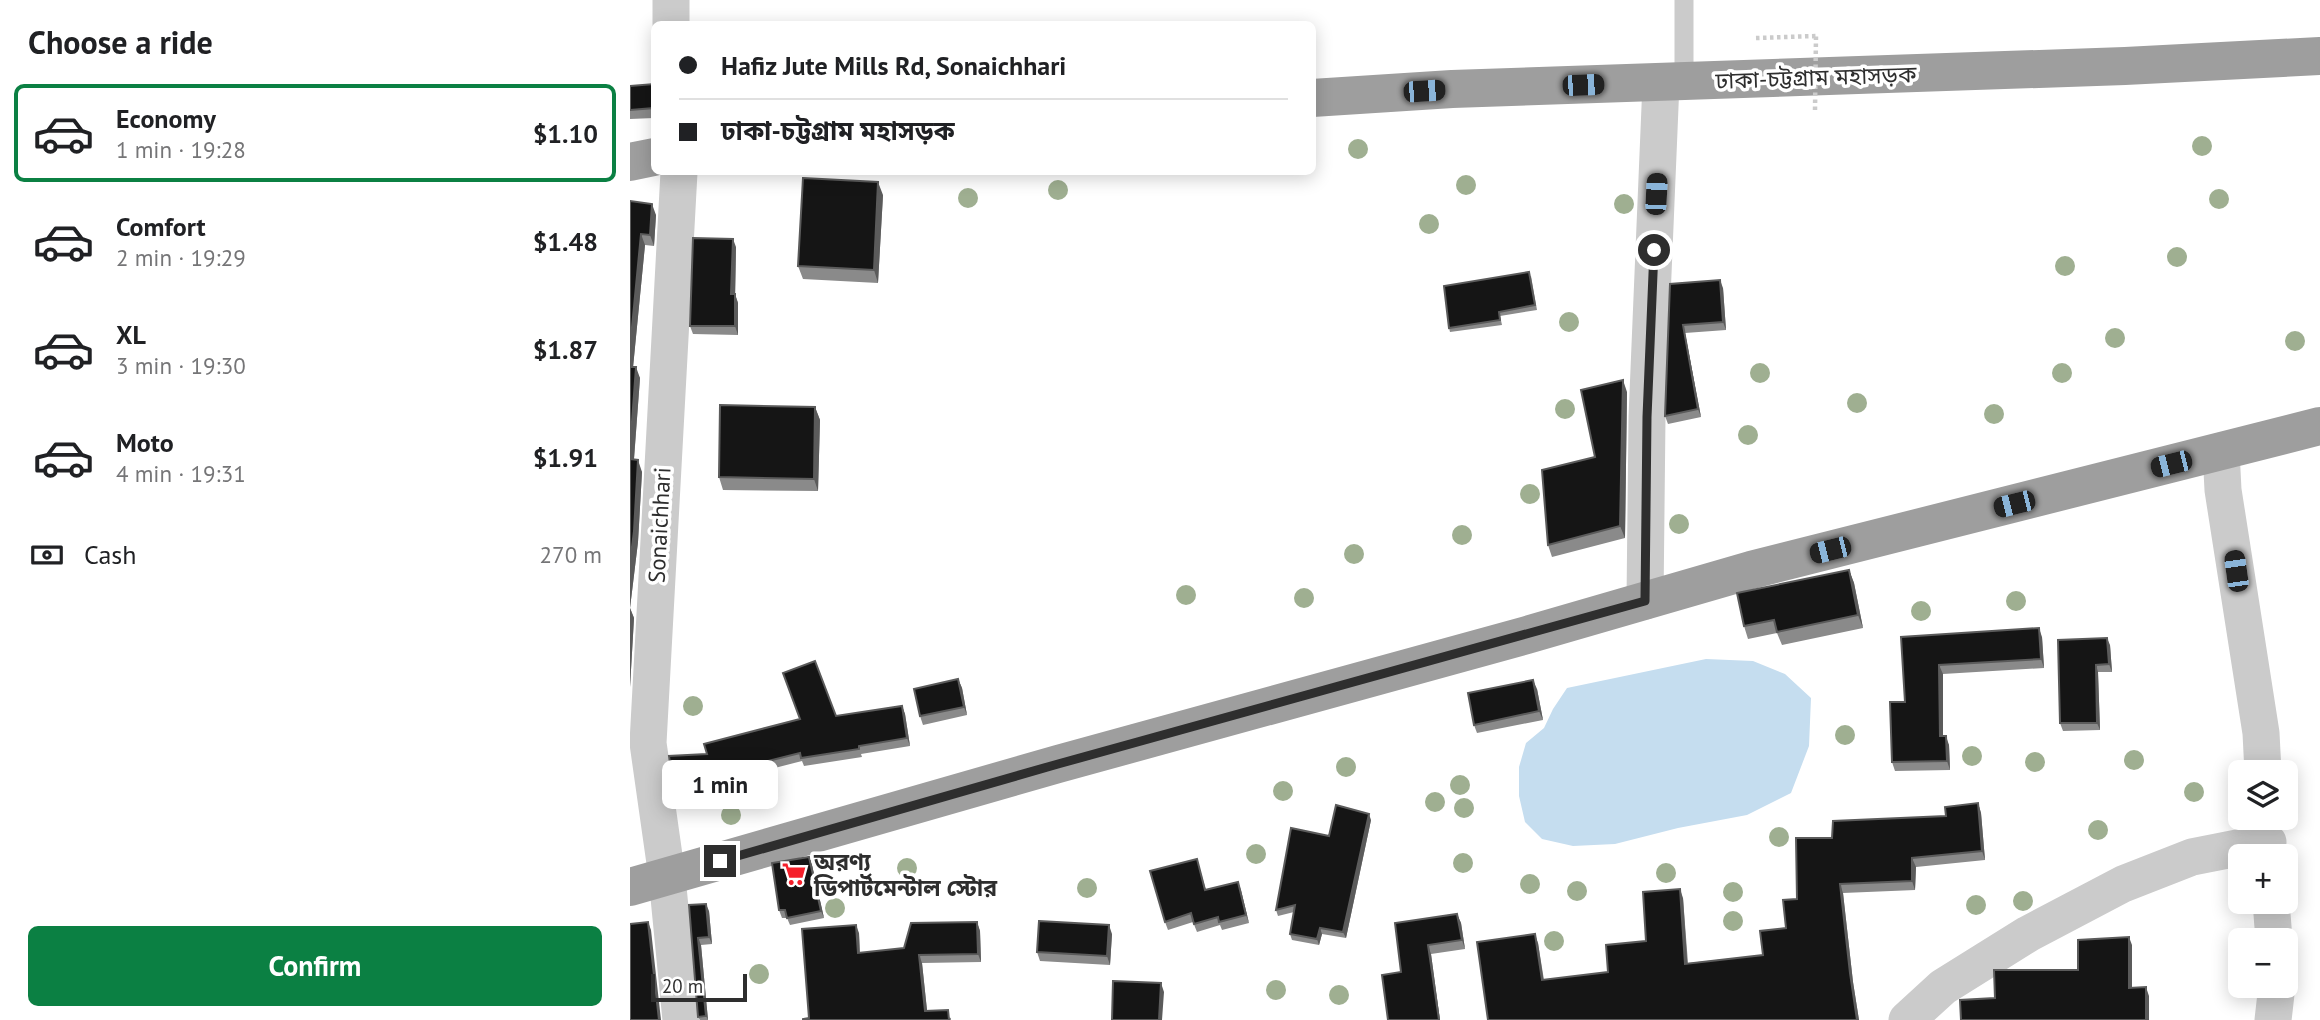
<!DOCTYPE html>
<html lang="en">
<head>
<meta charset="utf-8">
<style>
	:root { --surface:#fff; --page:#f2f2f2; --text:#202124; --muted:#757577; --line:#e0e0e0; --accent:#0b8043 }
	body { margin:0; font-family:"PT Sans","Noto Sans Bengali",sans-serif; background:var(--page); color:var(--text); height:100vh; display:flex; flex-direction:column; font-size:26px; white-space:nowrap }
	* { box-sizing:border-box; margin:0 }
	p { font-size:23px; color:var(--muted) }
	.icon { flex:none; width:38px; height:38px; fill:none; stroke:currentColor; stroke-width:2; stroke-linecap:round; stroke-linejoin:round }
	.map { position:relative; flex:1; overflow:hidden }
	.sheet { display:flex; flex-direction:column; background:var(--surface); width:630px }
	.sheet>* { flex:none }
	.hud { position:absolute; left:21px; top:21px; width:665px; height:154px; border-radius:10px; box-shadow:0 4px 18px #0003; display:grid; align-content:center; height:154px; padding:0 28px; background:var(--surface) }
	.buttons { position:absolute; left:1598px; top:760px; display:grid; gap:14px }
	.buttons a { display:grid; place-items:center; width:70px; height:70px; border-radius:10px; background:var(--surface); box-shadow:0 4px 18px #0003; font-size:35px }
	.scale { position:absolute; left:21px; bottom:18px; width:96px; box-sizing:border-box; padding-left:7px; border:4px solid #2e2e2e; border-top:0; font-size:19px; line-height:24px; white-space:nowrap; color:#2e2e2e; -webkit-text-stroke:5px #fff; paint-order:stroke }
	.end { position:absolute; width:32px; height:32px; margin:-16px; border:9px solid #2e2e2e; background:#fff; box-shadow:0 0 0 4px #fff }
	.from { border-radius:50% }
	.bubble { position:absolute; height:49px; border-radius:10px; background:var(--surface); box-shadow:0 4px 18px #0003; font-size:23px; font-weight:800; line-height:49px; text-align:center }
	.car { position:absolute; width:21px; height:42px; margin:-21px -10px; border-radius:9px; box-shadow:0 0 5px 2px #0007; background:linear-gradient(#222 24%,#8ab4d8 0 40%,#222 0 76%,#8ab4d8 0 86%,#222 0) }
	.hud b { display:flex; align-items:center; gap:24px; height:66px; font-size:26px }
	.hud b+b { border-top:2px solid var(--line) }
	.hud i { width:18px; height:18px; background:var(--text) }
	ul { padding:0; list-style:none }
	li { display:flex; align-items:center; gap:21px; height:98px; margin:0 14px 10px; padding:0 14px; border:4px solid transparent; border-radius:10px }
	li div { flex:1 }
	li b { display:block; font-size:26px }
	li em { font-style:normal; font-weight:800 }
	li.active { border-color:var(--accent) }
	li>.icon { width:63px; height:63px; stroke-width:1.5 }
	h2 { padding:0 28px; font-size:32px; line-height:84px }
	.pay { display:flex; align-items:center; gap:18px; height:77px; padding:0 28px; font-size:26px }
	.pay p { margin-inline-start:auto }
	.action { display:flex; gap:14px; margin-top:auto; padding:14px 28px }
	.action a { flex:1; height:80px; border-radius:10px; background:var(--accent); color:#fff; font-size:28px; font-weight:800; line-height:80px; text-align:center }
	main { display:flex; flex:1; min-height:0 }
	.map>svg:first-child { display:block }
	.water { fill:#c5ddef }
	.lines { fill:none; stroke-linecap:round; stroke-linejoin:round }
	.path { stroke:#cbcbcb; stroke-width:4.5; stroke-dasharray:3.5 3.5; stroke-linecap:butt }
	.service { stroke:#cbcbcb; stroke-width:19 }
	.minor { stroke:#cbcbcb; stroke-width:37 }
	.trunk { stroke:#9e9e9e; stroke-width:38 }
	.path-bridge { stroke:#cbcbcb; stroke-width:4.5; stroke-dasharray:3.5 3.5; stroke-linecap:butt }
	.tree { fill:#9faf91 }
	.wall { fill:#8a8a8a }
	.shaded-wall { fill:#5b5b5b }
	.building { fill:#151515; stroke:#5b5b5b; stroke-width:2 }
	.route { stroke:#2e2e2e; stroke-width:9 }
	.labels { text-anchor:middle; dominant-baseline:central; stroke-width:7; stroke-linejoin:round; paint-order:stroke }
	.street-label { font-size:23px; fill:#2e2e2e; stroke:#fff }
	.poi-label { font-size:23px; font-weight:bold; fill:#2e2e2e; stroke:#fff; text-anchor:start }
</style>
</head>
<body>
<main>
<section class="sheet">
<h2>Choose a ride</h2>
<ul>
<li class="active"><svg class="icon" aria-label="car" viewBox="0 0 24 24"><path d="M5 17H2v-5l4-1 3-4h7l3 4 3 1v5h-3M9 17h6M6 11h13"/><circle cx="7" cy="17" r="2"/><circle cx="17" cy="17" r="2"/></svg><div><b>Economy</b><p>1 min · 19:28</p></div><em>$1.10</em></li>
<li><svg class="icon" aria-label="car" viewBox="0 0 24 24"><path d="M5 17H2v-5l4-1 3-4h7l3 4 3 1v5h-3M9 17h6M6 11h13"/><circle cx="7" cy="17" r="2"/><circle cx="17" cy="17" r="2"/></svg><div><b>Comfort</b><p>2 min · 19:29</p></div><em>$1.48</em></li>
<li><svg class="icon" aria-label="car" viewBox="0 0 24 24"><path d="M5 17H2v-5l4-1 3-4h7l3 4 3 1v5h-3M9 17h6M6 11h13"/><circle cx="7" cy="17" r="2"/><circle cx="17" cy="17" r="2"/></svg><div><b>XL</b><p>3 min · 19:30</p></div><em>$1.87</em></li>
<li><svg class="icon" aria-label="car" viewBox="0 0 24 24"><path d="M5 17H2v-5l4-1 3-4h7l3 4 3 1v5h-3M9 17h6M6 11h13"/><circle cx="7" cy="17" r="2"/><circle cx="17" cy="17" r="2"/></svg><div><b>Moto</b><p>4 min · 19:31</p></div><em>$1.91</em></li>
</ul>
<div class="pay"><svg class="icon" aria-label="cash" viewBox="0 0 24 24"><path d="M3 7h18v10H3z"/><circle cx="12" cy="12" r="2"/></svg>Cash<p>270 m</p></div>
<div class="action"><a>Confirm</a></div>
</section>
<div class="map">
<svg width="1690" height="1020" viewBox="0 0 1690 1020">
	<rect width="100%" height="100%" fill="#fff"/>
	<path class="water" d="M 1076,659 L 1123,661 L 1155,674 L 1181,698 L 1179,746 L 1161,793 L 1117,815 L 1048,828 L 985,844 L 943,846 L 912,839 L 895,822 L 889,796 L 889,767 L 896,743 L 914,728 L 923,709 L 937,688 Z"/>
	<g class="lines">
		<path class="path" d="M 1126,38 L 1186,36"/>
		<path class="service" d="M 1054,82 L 1054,0"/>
		<path class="minor" d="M 41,0 L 41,24
			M 49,172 L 18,743 L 37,877 L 51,1020
			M 1591,451 L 1593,490 L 1631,733 L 1633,772
			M 1015,601 L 1017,417 L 1031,83
			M 1641,901 L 1644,940
			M 1277,1020 L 1313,987 L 1398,934 L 1493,884 L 1562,857 L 1638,842
			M 1643,1020 L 1647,985"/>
		<path class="trunk" d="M 682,98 L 822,89 L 1495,66 L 1690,56
			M 0,162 L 24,157
			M 0,887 L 428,764 L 897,635 L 1121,570 L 1690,426"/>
		<path class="path-bridge" d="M 1185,110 L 1186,36"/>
	</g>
	<g class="tree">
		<circle cx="1572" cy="146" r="10"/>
		<circle cx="728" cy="149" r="10"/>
		<circle cx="836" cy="185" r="10"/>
		<circle cx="428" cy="190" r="10"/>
		<circle cx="338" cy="198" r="10"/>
		<circle cx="1589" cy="199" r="10"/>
		<circle cx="994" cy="204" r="10"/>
		<circle cx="799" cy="224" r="10"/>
		<circle cx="1547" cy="257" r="10"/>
		<circle cx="1435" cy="266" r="10"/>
		<circle cx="939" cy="322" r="10"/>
		<circle cx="1485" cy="338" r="10"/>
		<circle cx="1665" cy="341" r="10"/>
		<circle cx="1130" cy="373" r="10"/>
		<circle cx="1432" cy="373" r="10"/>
		<circle cx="1227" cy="403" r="10"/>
		<circle cx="935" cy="409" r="10"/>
		<circle cx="1364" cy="414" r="10"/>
		<circle cx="1118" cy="435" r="10"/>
		<circle cx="900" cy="494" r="10"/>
		<circle cx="1049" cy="524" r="10"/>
		<circle cx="832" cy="535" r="10"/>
		<circle cx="724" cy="554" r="10"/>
		<circle cx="556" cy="595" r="10"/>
		<circle cx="674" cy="598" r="10"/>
		<circle cx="1386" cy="601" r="10"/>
		<circle cx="1291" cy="611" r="10"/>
		<circle cx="63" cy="706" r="10"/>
		<circle cx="1215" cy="735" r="10"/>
		<circle cx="1342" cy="756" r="10"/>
		<circle cx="1504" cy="760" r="10"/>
		<circle cx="1405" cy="762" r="10"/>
		<circle cx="716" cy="767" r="10"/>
		<circle cx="830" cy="785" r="10"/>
		<circle cx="653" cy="791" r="10"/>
		<circle cx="1564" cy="792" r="10"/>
		<circle cx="805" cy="802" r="10"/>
		<circle cx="834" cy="808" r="10"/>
		<circle cx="101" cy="815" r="10"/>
		<circle cx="1468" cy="830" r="10"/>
		<circle cx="1149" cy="837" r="10"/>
		<circle cx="626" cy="854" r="10"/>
		<circle cx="833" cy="863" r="10"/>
		<circle cx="277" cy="868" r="10"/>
		<circle cx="1036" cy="873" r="10"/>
		<circle cx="900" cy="884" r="10"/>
		<circle cx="457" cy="888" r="10"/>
		<circle cx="947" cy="891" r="10"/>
		<circle cx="1103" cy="892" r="10"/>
		<circle cx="1393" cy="901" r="10"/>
		<circle cx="1346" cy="905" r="10"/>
		<circle cx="205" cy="908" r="10"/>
		<circle cx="1103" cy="921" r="10"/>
		<circle cx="924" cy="941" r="10"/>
		<circle cx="129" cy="974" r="10"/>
		<circle cx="646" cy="990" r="10"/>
		<circle cx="709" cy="995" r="10"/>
	</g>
	<path class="wall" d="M 24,84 L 24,118 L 0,119 L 0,86 Z
		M 253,195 L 248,283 L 173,279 L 168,266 Z
		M 0,201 L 26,215 L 24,246 L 15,245 L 3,367 L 10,378 L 4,460 L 12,472 L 8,542 L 0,608 L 4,618 L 0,687 Z
		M 106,247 L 105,294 L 108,303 L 108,335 L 63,334 L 60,326 Z
		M 901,276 L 907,310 L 870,316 L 872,325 L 820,332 L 819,328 Z
		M 1040,284 L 1093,288 L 1096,330 L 1055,333 L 1071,417 L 1038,424 L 1035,416 Z
		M 997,392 L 995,538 L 922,557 L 918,545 L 965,457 Z
		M 185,407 L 190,420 L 188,491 L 93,490 L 89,477 Z
		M 1219,570 L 1224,583 L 1233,628 L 1152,645 L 1147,633 L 1118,639 L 1114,626 Z
		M 1271,637 L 1412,637 L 1414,668 L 1313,674 L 1313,736 L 1319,745 L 1320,770 L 1265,771 L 1262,762 L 1275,702 Z
		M 1428,640 L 1480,645 L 1482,672 L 1468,672 L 1470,730 L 1433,731 L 1430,723 Z
		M 328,679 L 332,688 L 337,715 L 293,725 L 290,716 Z
		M 907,689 L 913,720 L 847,733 L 844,725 Z
		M 272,706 L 275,714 L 280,746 L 231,754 L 232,757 L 174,766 L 172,761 L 46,793 L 43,785 L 77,754 L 206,716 Z
		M 1348,803 L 1351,813 L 1355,860 L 1286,867 L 1285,890 L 1213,893 L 1223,982 L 1229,1020 L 858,1020 L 908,943 L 914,980 L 978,972 L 1016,941 L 1053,898 L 1058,963 L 1133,955 L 1156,928 L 1167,899 L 1202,838 L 1316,816 Z
		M 741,820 L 716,938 L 692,934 L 689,945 L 662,940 L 660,934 L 664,912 L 648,916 L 646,910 L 699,836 Z
		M 179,857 L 182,865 L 194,918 L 160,925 L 157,918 L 152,918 L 149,910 Z
		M 567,859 L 576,890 L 608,882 L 619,923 L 592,930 L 590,925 L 567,932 L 563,922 L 538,930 L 535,922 Z
		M 59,905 L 79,911 L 82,944 L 71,945 L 78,1020 L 70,1020 L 68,1017 Z
		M 827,914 L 831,923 L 835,949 L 801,954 L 810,1020 L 758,1020 L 771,972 Z
		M 347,922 L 350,931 L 351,962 L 292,963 L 297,1011 L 321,1018 L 321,1020 L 173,1020 L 179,1018 L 229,933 L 230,953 L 274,948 Z
		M 482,934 L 480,965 L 410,961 L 407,952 Z"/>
	<path class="shaded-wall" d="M 248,182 L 253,195 L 248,283 L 244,270 Z
		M 22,204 L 26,215 L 24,246 L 20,235 Z
		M 11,234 L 15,245 L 2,378 L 0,371 L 0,348 Z
		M 103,239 L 106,247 L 105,303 L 101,294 Z
		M 1090,280 L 1093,288 L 1096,330 L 1093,322 Z
		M 105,294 L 108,303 L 108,335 L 105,326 Z
		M 1053,325 L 1055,333 L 1071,417 L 1068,409 Z
		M 6,367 L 10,378 L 3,471 L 0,461 L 0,449 Z
		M 993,380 L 997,392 L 995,538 L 990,526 Z
		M 185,407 L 190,420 L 188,491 L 184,479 Z
		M 8,460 L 12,472 L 8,542 L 0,608 L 4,618 L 0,687 L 0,563 Z
		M 1219,570 L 1224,583 L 1233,628 L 1228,615 Z
		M 1409,628 L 1412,637 L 1414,668 L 1411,659 Z
		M 1477,638 L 1480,645 L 1482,672 L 1479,664 Z
		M 1309,665 L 1313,674 L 1313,745 L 1310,736 Z
		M 1466,665 L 1468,672 L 1470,730 L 1467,723 Z
		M 328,679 L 332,688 L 337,715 L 334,707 Z
		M 903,680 L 907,689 L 913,720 L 909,711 Z
		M 272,706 L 275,714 L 280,746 L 277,738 Z
		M 1316,736 L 1319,745 L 1320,770 L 1317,761 Z
		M 1348,803 L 1351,813 L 1355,860 L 1352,851 Z
		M 739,814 L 741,820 L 716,938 L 713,932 Z
		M 179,857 L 182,865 L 194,918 L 191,911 Z
		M 1282,858 L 1286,867 L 1285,890 L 1282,881 Z
		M 608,882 L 611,890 L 619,923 L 616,915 Z
		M 1210,884 L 1213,893 L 1223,982 L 1229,1020 L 1227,1020 L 1220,973 Z
		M 1050,889 L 1053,898 L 1058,973 L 1055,964 Z
		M 76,904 L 79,911 L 82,944 L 79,937 Z
		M 827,914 L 831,923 L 835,949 L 832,940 Z
		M 18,922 L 21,930 L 31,1020 L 29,1020 Z
		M 347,922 L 350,931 L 351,962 L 348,954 Z
		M 226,925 L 229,933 L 230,961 L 228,953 Z
		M 479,925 L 482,934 L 480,965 L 477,956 Z
		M 690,928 L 692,934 L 689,945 L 687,939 Z
		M 905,934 L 908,943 L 915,990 L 912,980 Z
		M 1499,937 L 1502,945 L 1502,996 L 1499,988 Z
		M 68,938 L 71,945 L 78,1020 L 76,1016 Z
		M 798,945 L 801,954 L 810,1020 L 809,1020 Z
		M 289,955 L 292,963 L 298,1019 L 295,1011 Z
		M 531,983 L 534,992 L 532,1020 L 529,1020 Z
		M 1516,987 L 1519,996 L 1519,1020 L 1516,1020 Z"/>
	<path class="building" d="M 24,84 L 24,108 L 0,110 L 0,86 Z
		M 173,178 L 248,182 L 244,270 L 168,266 Z
		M 0,201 L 22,204 L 20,235 L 11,234 L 0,348 Z
		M 63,238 L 103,239 L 101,294 L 105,294 L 105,326 L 60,326 Z
		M 899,272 L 905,305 L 869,312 L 870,320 L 819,328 L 814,286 Z
		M 1090,280 L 1093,322 L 1053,325 L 1068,409 L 1035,416 L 1040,284 Z
		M 0,367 L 6,367 L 0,449 Z
		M 993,380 L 990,526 L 918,545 L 912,470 L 965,457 L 951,390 Z
		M 90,405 L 185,407 L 184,479 L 89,477 Z
		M 0,459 L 8,460 L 4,531 L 0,563 Z
		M 1219,570 L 1228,615 L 1147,632 L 1144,620 L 1114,626 L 1107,593 Z
		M 1409,628 L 1411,659 L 1309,665 L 1310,736 L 1316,736 L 1317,761 L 1262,762 L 1260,702 L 1275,702 L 1271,637 Z
		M 1477,638 L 1479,664 L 1466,665 L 1467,723 L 1430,723 L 1428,640 Z
		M 185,661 L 206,716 L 272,706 L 277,738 L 229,746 L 229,749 L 171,758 L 170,753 L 43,785 L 39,756 L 77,754 L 74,744 L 170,719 L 153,673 Z
		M 328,679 L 334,707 L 290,716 L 284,689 Z
		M 903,680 L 909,711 L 844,725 L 838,693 Z
		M 1348,803 L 1352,851 L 1282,858 L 1282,881 L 1210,884 L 1220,973 L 1227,1020 L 858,1020 L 847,942 L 905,934 L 912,980 L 978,972 L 976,945 L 1016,941 L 1013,892 L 1050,889 L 1055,964 L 1133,955 L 1130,931 L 1156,928 L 1153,900 L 1167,899 L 1166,838 L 1202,838 L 1203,821 L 1316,816 L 1315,807 Z
		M 706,805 L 739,814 L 713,932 L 690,928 L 687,939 L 660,934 L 665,905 L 646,910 L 661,828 L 699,836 Z
		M 179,857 L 191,911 L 157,918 L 155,910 L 149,910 L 142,863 Z
		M 567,859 L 575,890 L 608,882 L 616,915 L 589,922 L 588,917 L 564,924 L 561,913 L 535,922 L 520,871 Z
		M 76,904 L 79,937 L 68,938 L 76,1016 L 68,1017 L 59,905 Z
		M 827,914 L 832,940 L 798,945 L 809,1020 L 758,1020 L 752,975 L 771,972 L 765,923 Z
		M 409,921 L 479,925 L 477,956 L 407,952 Z
		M 18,922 L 29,1020 L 0,1020 L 0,924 Z
		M 347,922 L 348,954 L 289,955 L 295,1011 L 318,1010 L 319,1020 L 173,1020 L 173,1019 L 179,1018 L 172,929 L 226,925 L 228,953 L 274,948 L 281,923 Z
		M 1499,937 L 1499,988 L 1516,987 L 1516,1020 L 1331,1020 L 1330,1000 L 1365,998 L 1364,970 L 1448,970 L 1448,940 Z
		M 483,981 L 531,983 L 529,1020 L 482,1020 Z"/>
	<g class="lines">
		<path class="route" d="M 90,861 L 428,764 L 1015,601 L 1017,417 L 1024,250"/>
	</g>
	<defs>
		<g id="supermarket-bare" transform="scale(1.89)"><path d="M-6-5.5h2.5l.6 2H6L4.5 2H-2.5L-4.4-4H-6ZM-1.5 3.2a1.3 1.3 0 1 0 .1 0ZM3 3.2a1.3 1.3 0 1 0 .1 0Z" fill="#f5202b" stroke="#fff" stroke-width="2.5" paint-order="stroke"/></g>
	</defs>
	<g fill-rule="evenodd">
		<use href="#supermarket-bare" x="164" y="874"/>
	</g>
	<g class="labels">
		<g class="street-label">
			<text transform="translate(1186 77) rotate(-2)">ঢাকা-চট্টগ্রাম মহাসড়ক</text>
			<text transform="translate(29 525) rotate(-87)">Sonaichhari</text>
		</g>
		<g class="poi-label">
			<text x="184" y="861">অরণ্য<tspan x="184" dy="26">ডিপার্টমেন্টাল স্টোর</tspan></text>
		</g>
	</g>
</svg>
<div class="buttons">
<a><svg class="icon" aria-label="layers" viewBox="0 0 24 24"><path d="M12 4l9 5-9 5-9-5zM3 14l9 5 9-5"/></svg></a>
<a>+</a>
<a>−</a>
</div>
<div class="scale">20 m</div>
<i class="end from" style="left:1024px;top:250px"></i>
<i class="end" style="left:90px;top:861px"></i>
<div class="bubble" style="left:32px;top:760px;width:116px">1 min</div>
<i class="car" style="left:953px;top:85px;rotate:88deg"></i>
<i class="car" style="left:794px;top:91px;rotate:86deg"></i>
<i class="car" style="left:1026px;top:194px;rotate:3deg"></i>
<i class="car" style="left:1541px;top:464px;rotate:256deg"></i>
<i class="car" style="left:1384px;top:504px;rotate:256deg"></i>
<i class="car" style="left:1200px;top:550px;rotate:256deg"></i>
<i class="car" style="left:1606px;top:571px;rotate:352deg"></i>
<div class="hud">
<b><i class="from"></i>Hafiz Jute Mills Rd, Sonaichhari</b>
<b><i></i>ঢাকা-চট্টগ্রাম মহাসড়ক</b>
</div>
</div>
</main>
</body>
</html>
